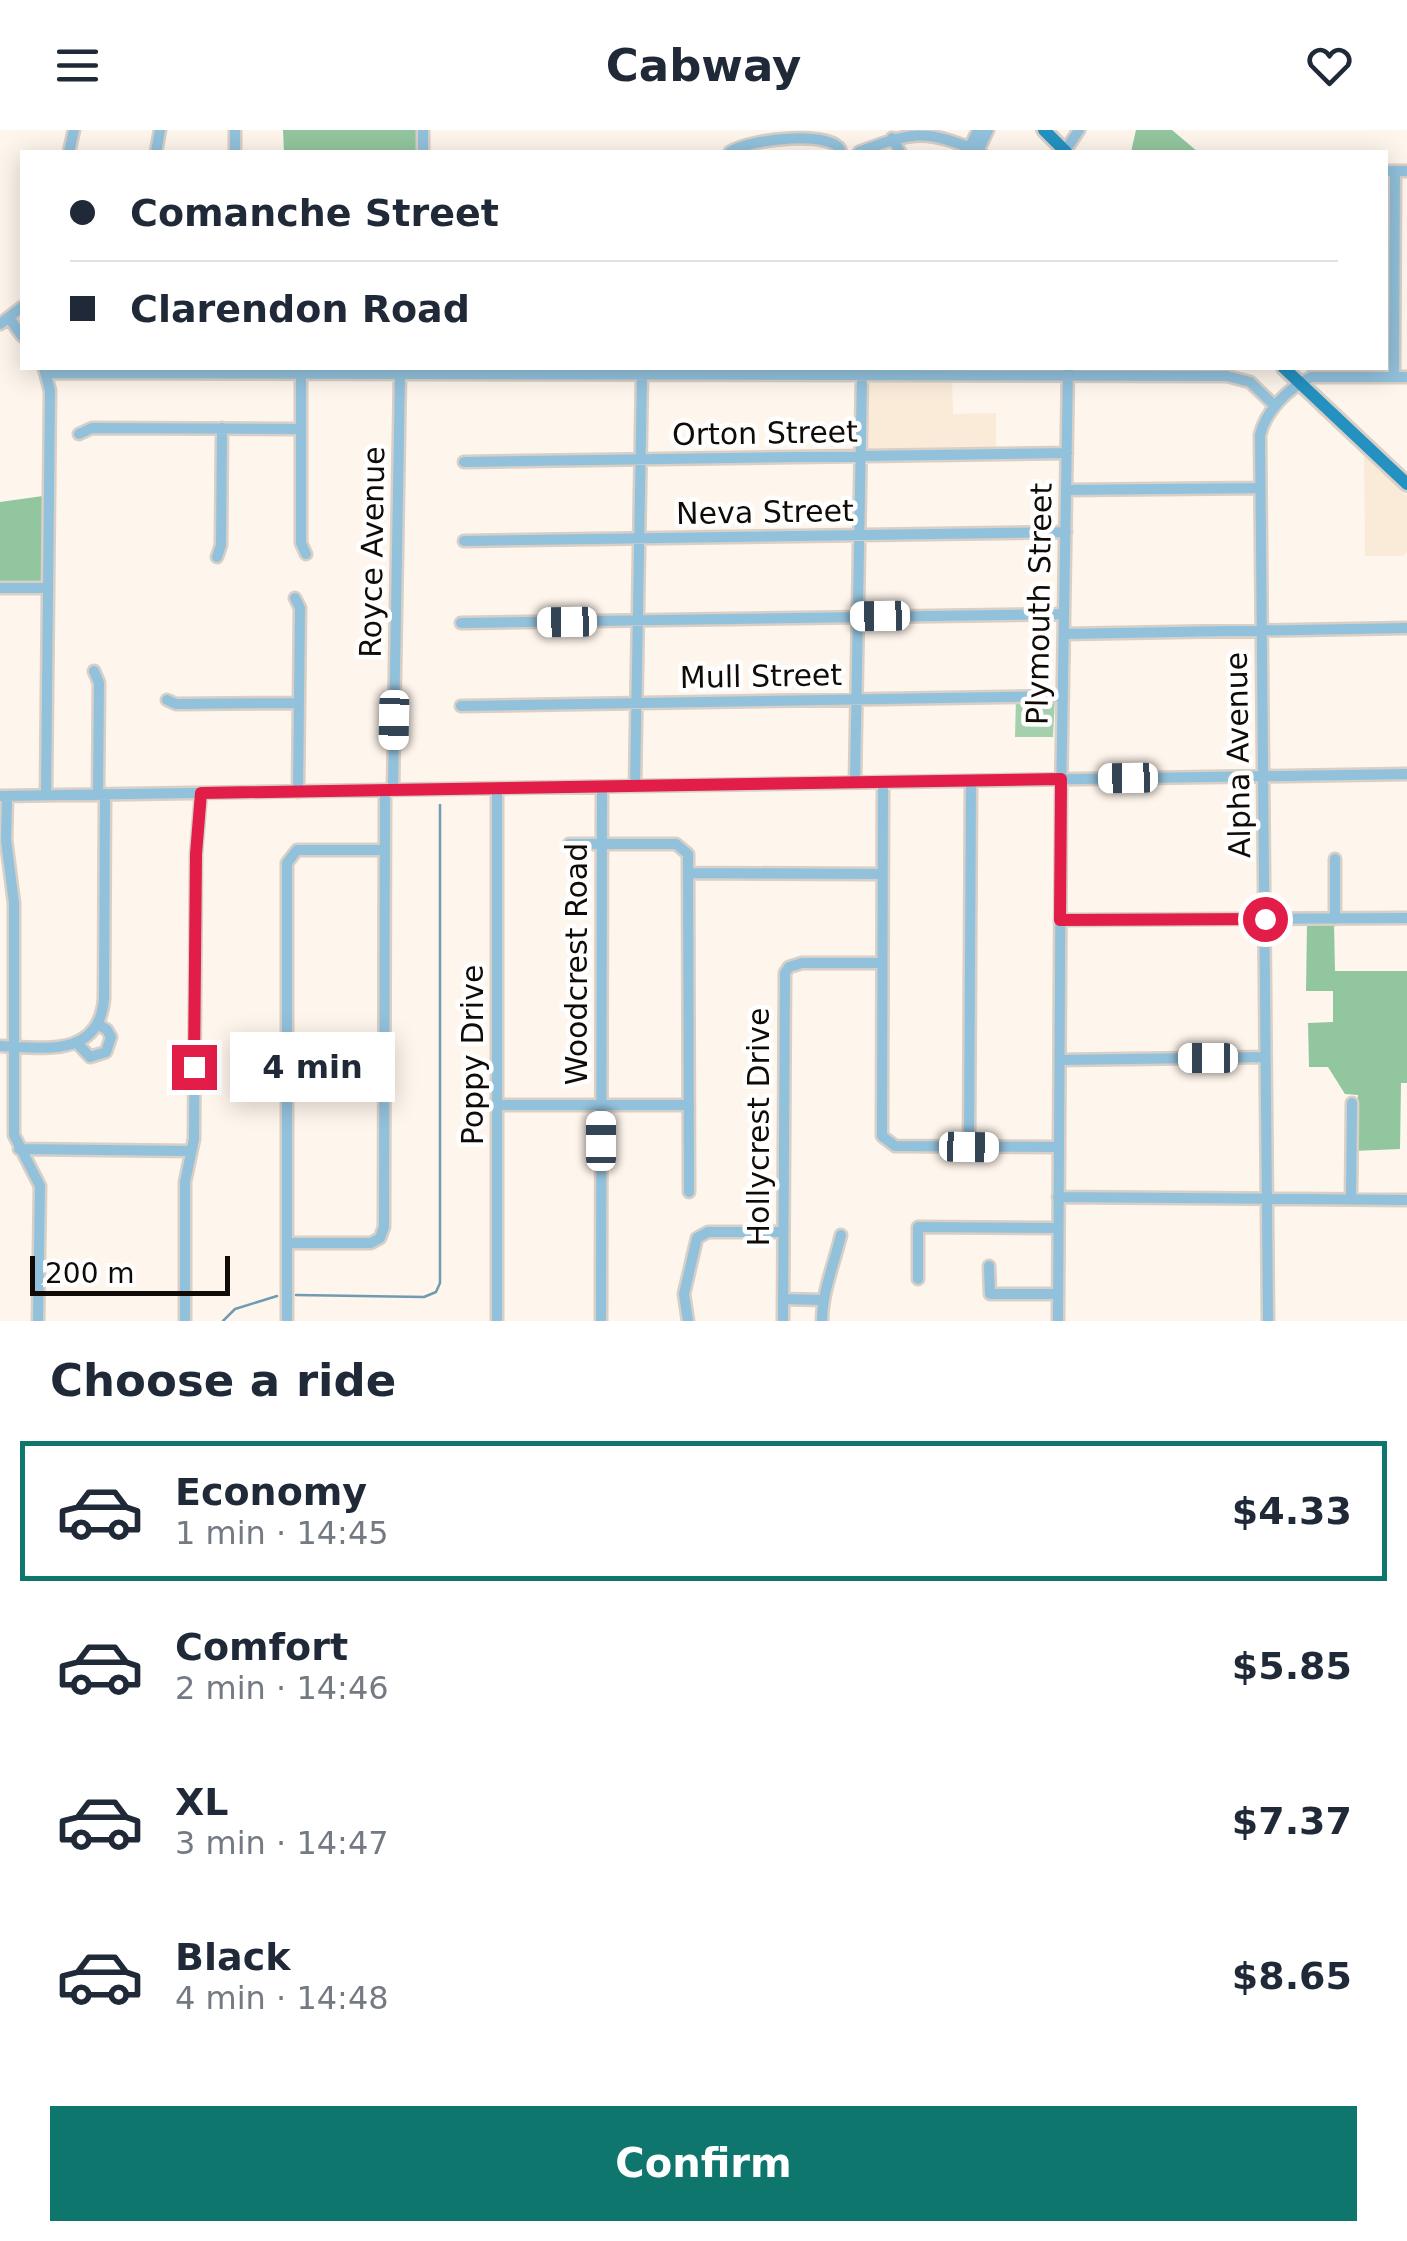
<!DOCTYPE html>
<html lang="en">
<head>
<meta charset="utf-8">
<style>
	:root { --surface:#fff; --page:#f2f2f3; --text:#1f2937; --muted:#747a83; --line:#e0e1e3; --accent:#0f766e }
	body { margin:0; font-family:"DejaVu Sans",sans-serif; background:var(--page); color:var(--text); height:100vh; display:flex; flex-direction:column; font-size:38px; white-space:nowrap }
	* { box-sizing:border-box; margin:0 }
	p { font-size:32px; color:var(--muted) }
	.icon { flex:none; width:55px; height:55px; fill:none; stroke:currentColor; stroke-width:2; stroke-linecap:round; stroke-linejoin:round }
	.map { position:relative; height:1191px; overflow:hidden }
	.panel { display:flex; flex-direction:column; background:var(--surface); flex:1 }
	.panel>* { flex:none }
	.hud { position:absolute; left:20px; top:20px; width:1368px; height:220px; border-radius:0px; box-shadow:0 5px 25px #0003; display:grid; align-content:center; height:220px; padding:0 50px; background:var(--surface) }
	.scale { position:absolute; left:30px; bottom:25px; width:200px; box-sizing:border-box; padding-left:10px; border:5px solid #100b07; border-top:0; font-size:28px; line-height:35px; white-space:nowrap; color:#100b07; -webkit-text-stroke:8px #fff; paint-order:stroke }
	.end { position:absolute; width:45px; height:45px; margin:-22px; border:12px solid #e11d48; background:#fff; box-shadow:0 0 0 5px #fff }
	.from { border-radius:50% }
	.bubble { position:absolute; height:70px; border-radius:0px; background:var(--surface); box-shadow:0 5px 25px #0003; font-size:32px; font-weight:600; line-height:70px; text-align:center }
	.car { position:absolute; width:30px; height:60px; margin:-30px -15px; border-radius:12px; box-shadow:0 0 8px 2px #0007; background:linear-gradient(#fff 24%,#345 0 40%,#fff 0 76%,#345 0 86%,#fff 0) }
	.hud b { display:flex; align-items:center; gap:35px; height:95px; font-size:38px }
	.hud b+b { border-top:2px solid var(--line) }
	.hud i { width:25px; height:25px; background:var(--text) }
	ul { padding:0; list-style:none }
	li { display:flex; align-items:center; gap:30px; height:140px; margin:0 20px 15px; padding:0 30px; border:5px solid transparent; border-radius:0px }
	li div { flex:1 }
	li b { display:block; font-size:38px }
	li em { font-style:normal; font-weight:600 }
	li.on { border-color:var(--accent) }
	li>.icon { width:90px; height:90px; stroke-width:1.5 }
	h2 { padding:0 50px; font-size:45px; line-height:120px }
	.cta { display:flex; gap:20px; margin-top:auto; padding:20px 50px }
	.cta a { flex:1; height:115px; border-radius:0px; background:var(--accent); color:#fff; font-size:40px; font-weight:600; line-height:115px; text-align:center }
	header { display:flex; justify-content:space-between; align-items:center; height:130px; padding:0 50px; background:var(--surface); font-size:45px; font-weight:600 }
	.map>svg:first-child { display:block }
	.industrial { fill:#f9ebd8 }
	.green { fill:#a5d0ae }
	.forest { fill:#92c69e }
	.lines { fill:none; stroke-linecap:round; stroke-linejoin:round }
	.stream { stroke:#719bb2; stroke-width:2.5 }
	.minor-casing { stroke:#d8d0c7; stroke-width:15 }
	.major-casing { stroke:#d8d0c7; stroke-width:18 }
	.minor { stroke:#92c1dc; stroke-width:10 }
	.major { stroke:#2491c1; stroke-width:12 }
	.route { stroke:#e11d48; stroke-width:12 }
	.labels { text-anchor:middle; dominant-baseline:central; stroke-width:9; stroke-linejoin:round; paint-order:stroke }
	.street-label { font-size:30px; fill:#100b07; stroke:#fff }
</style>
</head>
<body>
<header><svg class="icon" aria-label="menu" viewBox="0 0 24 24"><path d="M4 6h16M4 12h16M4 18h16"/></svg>Cabway<svg class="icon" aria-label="heart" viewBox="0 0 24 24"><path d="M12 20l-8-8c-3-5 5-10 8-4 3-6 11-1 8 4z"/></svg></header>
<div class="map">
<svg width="1407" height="1191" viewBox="0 0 1407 1191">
	<rect width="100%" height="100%" fill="#fef5ec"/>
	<path class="industrial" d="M 952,248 L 953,284 L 996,283 L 996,322 L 865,322 L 866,251 L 869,249 Z
		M 1364,326 L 1407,366 L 1407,422 L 1403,426 L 1365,426 Z"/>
	<path class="green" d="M 1055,568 L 1053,607 L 1015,607 L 1016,569 Z"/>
	<path class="forest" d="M 283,0 L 419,0 L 419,22 L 284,22 Z
		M 1136,0 L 1172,0 L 1198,22 L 1131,22 Z
		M 43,366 L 42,452 L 38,455 L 0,455 L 0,372 Z
		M 1334,792 L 1335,841 L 1407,841 L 1407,953 L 1401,953 L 1400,1019 L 1353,1021 L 1358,965 L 1345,964 L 1328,937 L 1309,937 L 1308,893 L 1333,892 L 1333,861 L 1306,861 L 1307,794 Z"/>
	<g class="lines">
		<path class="stream" d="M 296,1165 L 424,1167 L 436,1162 L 440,1153 L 440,675
			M 223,1191 L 235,1179 L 277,1166"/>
		<g class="minor-casing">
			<path id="minor" d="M 423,0 L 423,22
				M 892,8 L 900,22
				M 970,17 L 978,0
				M 978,21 L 988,0
				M 1065,21 L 1079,0
				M 69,22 L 74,0
				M 156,22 L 160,0
				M 235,22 L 235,0
				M 730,22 C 751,8 836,0 841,22
				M 859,22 C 916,0 926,0 981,22
				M 1385,41 L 1407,41
				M 9,188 L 22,206
				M 0,194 L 22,177
				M 44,238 L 50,261 L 46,665
				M 301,238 L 301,413 L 306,424
				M 46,243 L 1227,246 L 1250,252 L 1275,276
				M 1394,247 L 1395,41
				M 79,304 L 92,298 L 301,299
				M 464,332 L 1067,323
				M 1066,360 L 1259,358
				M 464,411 L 1066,402
				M 217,427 L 221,415 L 222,298
				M 0,458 L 47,458
				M 295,468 L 300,478 L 298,662
				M 461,493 L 1064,484
				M 1064,504 L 1407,498
				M 94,541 L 99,553 L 98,665
				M 167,570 L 176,574 L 299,573
				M 461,576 L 1063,566
				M 883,652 L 882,1006 L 895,1016 L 1059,1017
				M 855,653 L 862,244
				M 635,656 L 642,244
				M 393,660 L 400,244
				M 0,666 L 1407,644
				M 7,666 L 6,710 L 14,773 L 14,1005 L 40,1056 L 38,1191
				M 569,714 L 676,714 L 688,724 L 689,1062
				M 1335,729 L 1335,789
				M 690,743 L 882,744
				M 1060,790 L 1407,788
				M 78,914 L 90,927 L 106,922 L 111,907 L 107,900 L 98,894
				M 0,916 C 44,918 99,928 104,869 L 105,664
				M 1060,930 L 1265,927
				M 497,975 L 689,975
				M 969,1017 L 971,651
				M 19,1019 L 190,1021
				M 1058,1067 L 1407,1070
				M 1351,1069 L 1352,973
				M 287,1113 L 371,1113 L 380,1108 L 384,1097 L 385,660
				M 989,1136 L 990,1164 L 1058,1164
				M 918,1149 L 918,1097 L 1058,1098
				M 783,1169 L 822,1170
				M 185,1191 L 185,1052 L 194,1009 L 196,724 L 201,663
				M 287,1191 L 287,733 L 297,720 L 385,720
				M 497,1191 L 497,659
				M 601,1191 L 602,657
				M 688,1191 L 684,1164 L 697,1108 L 708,1102 L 783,1102
				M 783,1191 L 785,843 L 789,837 L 802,833 L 882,833
				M 822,1191 C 822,1163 834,1134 841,1105
				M 1058,1191 L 1061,671 L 1068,238
				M 1268,1191 L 1260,305 C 1266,280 1289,258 1311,247 L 1407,247"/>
		</g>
		<g class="major-casing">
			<path id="major" d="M 1044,0 L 1066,22
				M 1284,238 L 1407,354"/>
		</g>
		<use href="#minor" class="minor"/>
		<use href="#major" class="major"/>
	</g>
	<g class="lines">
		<path class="route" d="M 194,937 L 196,724 L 201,663 L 1061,649 L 1060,790 L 1265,789"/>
	</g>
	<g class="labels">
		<g class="street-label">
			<text transform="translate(765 303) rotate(-1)">Orton Street</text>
			<text transform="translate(765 382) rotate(-1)">Neva Street</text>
			<text transform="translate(372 422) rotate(-89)">Royce Avenue</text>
			<text transform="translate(1039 474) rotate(-89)">Plymouth Street</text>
			<text transform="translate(761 546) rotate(-1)">Mull Street</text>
			<text transform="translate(1238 625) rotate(-91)">Alpha Avenue</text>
			<text transform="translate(576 834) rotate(-90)">Woodcrest Road</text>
			<text transform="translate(472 925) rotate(-90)">Poppy Drive</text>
			<text transform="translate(758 997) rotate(-90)">Hollycrest Drive</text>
		</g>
	</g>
</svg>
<div class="scale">200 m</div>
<i class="end from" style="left:1265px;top:789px"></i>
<i class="end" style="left:194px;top:937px"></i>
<div class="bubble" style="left:230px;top:902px;width:165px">4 min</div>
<i class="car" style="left:880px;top:486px;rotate:269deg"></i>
<i class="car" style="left:567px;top:492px;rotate:269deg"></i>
<i class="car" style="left:394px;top:590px;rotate:181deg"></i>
<i class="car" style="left:1128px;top:648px;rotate:269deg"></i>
<i class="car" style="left:1208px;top:928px;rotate:270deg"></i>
<i class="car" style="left:601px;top:1011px;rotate:0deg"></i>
<i class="car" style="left:969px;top:1017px;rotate:91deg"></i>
<div class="hud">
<b><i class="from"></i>Comanche Street</b>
<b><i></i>Clarendon Road</b>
</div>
</div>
<section class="panel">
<h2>Choose a ride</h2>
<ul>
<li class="on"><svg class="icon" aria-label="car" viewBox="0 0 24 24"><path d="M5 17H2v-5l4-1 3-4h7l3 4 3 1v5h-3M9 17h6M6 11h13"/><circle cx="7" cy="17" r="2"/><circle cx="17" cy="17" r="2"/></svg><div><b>Economy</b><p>1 min · 14:45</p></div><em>$4.33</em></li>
<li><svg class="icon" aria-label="car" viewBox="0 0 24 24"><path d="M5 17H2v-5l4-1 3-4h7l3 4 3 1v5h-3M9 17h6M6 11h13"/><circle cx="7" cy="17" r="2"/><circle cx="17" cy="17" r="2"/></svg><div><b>Comfort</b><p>2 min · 14:46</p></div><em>$5.85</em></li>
<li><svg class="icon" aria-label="car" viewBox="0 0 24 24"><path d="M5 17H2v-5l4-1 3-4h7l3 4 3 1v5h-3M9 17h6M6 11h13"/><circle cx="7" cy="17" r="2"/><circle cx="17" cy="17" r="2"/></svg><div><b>XL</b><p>3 min · 14:47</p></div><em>$7.37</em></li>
<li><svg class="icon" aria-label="car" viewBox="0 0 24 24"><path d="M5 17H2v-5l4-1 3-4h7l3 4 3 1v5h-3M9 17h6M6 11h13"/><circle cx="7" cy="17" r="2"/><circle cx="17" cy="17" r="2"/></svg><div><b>Black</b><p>4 min · 14:48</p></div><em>$8.65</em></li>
</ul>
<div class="cta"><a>Confirm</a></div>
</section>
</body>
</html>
